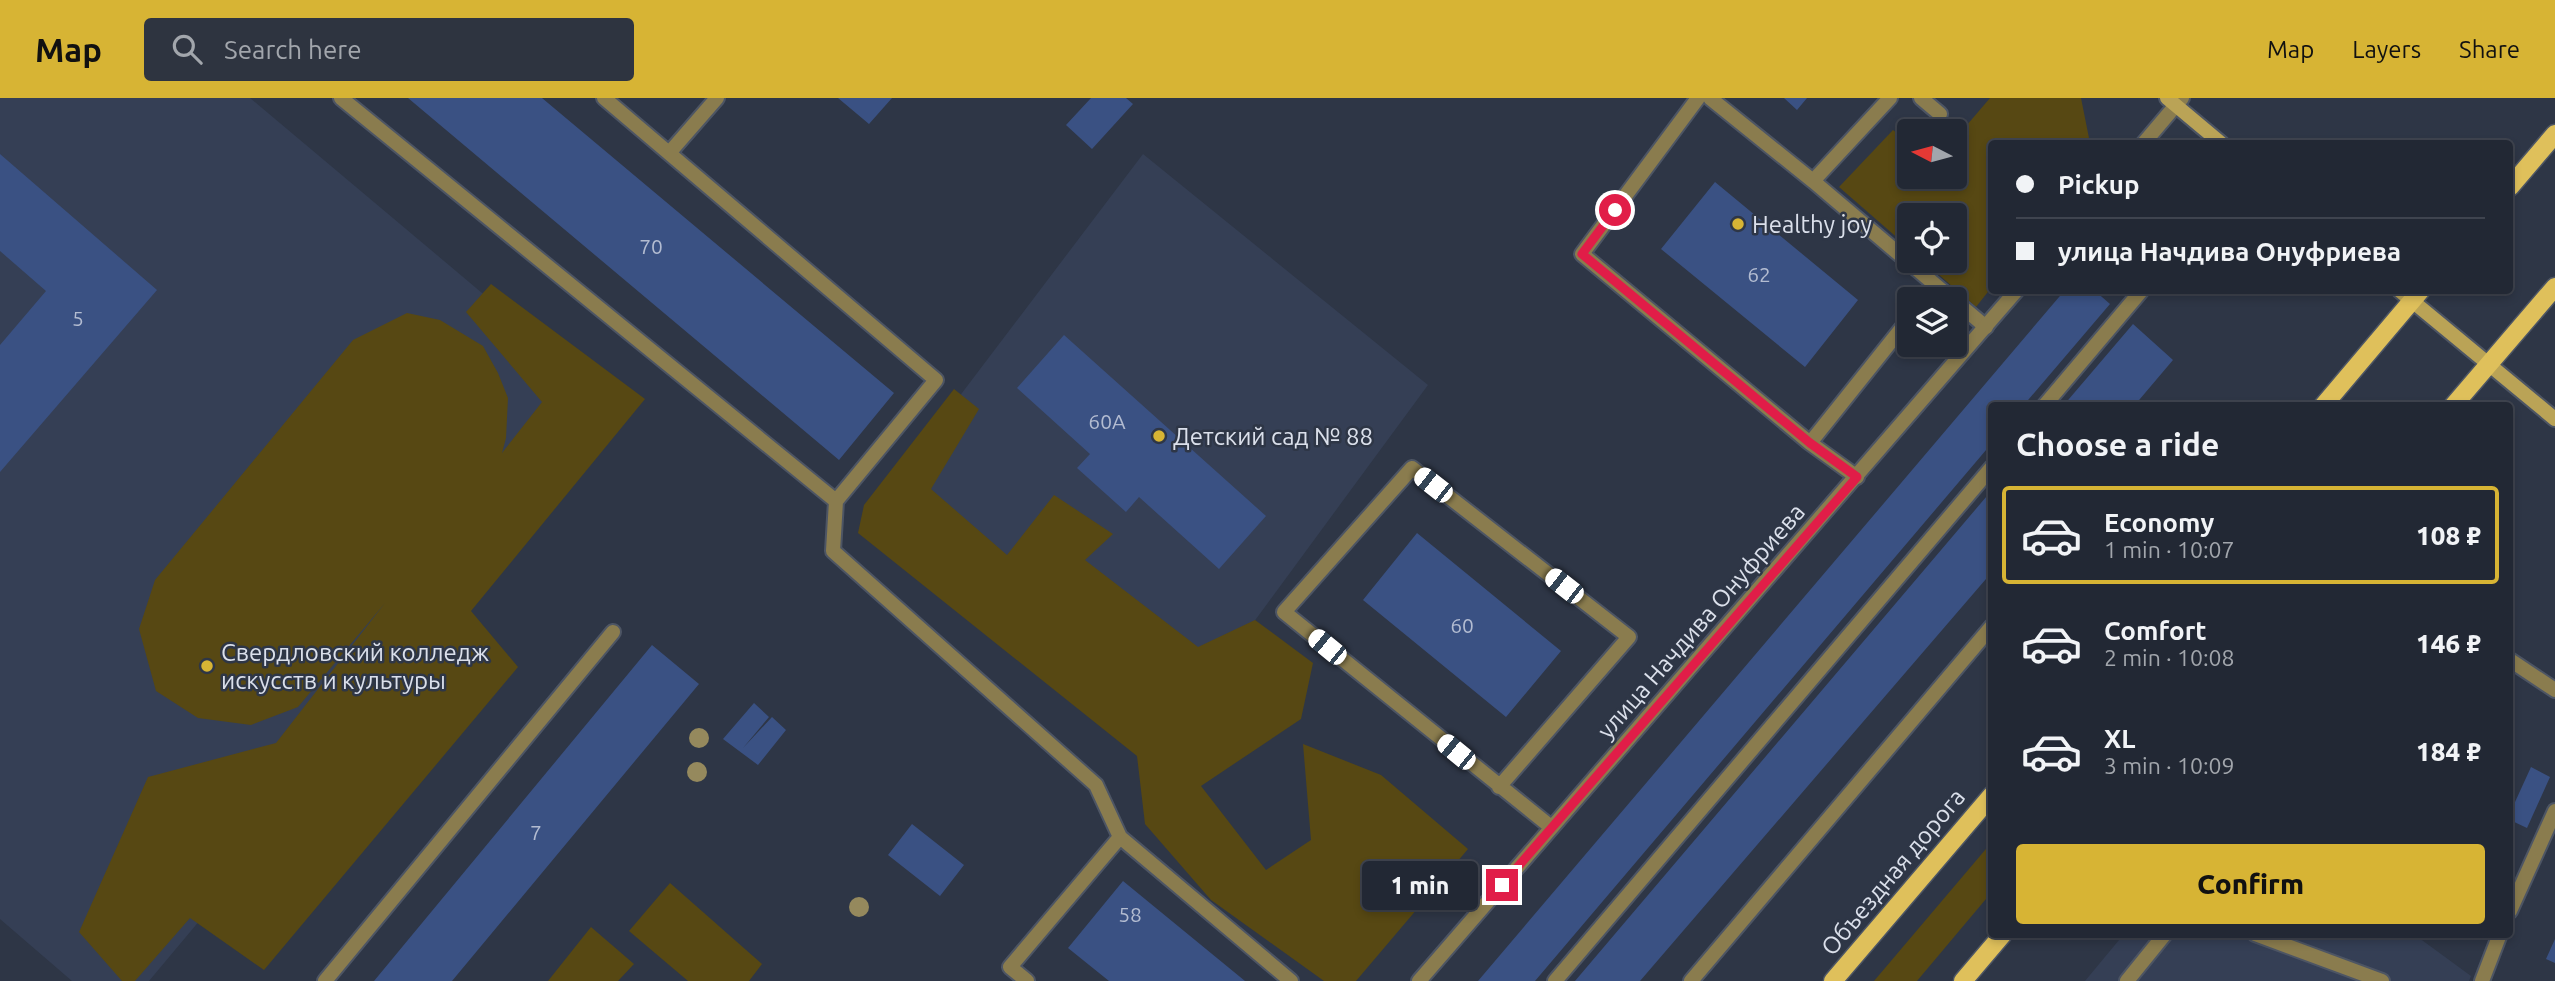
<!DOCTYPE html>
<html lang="en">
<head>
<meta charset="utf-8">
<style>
	:root { --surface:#222834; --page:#2e3440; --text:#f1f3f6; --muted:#a2a6ac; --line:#3f444f; --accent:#d7b434 }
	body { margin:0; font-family:Ubuntu,sans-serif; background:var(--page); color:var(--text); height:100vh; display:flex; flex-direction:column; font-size:26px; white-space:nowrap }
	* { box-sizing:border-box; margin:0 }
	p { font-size:23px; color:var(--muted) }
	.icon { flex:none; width:38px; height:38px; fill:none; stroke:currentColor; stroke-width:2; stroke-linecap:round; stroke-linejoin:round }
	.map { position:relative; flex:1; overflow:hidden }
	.panel { position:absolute; left:1988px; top:304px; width:525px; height:536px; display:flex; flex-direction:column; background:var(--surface); border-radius:7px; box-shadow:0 4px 10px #0003,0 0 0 2px var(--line) }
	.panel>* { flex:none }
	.top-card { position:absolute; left:1988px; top:42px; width:525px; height:154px; border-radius:7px; box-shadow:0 4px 10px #0003,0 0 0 2px var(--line); display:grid; align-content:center; height:154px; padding:0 28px; background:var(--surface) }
	.needle { width:46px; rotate:276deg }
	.buttons { position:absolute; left:1897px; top:21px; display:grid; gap:14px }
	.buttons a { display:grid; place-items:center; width:70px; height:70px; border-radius:7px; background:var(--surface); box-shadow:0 4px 10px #0003,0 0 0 2px var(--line); font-size:35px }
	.end { position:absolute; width:32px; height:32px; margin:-16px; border:9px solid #e11d48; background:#fff; box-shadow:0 0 0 4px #fff }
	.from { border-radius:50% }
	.bubble { position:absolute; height:49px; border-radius:7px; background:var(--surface); box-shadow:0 4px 10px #0003,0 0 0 2px var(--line); font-size:23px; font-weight:800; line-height:49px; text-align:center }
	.car { position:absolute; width:21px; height:42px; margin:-21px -10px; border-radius:9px; box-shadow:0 0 5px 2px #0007; background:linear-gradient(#fff 24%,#345 0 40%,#fff 0 76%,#345 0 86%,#fff 0) }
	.top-card b { display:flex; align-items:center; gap:24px; height:66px; font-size:26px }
	.top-card b+b { border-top:2px solid var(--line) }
	.top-card i { width:18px; height:18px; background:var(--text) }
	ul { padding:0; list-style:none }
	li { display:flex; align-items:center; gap:21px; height:98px; margin:0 14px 10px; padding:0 14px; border:4px solid transparent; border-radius:7px }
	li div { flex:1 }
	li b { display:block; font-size:26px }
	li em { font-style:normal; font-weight:800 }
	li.current { border-color:var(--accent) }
	li>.icon { width:63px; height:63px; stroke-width:1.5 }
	h2 { padding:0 28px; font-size:32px; line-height:84px }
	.button { display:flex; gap:14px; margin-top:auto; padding:14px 28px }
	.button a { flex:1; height:80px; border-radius:7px; background:var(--accent); color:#111; font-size:28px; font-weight:800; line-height:80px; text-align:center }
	header { display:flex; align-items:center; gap:42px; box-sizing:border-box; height:98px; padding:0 35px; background:var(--accent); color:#111 }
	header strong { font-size:33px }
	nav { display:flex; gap:38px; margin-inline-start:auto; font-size:24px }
	.search { width:490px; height:63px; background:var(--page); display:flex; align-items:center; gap:18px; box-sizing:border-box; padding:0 24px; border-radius:7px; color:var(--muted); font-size:26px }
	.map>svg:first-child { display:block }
	.built { fill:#353f55 }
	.green { fill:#574813 }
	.building { fill:#3a5183 }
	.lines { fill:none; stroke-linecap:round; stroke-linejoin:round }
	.lane-casing { stroke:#4d5564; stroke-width:18 }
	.street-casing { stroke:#4d5564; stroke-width:18 }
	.secondary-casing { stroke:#4d5564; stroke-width:18 }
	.primary-casing { stroke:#4d5564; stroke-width:21 }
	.lane { stroke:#8a7c4e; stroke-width:14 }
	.street { stroke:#8a7c4e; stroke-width:14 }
	.secondary { stroke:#baa356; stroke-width:14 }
	.primary { stroke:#dfc05b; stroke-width:18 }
	.tree { fill:#95895d }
	.route { stroke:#e11d48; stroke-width:9 }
	.poi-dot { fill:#d7b434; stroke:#2e3646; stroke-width:2.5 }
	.labels { text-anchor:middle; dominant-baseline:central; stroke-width:5; stroke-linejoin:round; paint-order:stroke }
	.number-label { font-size:21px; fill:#b3bcd1 }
	.poi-label { font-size:24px; fill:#dbe0eb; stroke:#2e3646; text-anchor:start }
	.street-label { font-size:24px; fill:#dbe0eb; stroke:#2e3646 }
</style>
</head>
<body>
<header>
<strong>Map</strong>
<div class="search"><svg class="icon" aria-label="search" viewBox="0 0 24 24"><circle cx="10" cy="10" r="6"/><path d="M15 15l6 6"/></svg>Search here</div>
<nav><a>Map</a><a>Layers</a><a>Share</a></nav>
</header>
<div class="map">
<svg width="2555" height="883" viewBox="0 0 2555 883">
	<rect width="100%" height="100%" fill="#2e3646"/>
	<path class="built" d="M 0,0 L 250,0 L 625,315 L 149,883 L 72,883 L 0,821 Z
		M 1143,56 L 1428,287 L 1178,627 L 890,390 Z
		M 2124,836 L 2415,837 L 2471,878 L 2469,883 L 2085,883 Z"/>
	<path class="green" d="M 1990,0 L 2081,0 L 2090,45 L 1992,46 L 1991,190 L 1976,209 L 1923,163 L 1955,163 L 1955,117 L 1909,117 L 1909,150 L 1839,89 L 1893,32 L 1909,44 L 1909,79 L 1955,79 L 1955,41 Z
		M 491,186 L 645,301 L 471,513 L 518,569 L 264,872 L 190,820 L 135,883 L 122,883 L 79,834 L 148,679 L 276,645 L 385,505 L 298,609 L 251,627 L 198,620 L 156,593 L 139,531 L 155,482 L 353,242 L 407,215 L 440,222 L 483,248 L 498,275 L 508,300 L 506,340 L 502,355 L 542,304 L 466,214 Z
		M 954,291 L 979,311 L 931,391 L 1007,457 L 1054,397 L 1113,436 L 1085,462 L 1198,549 L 1255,522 L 1313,565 L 1301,621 L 1201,688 L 1266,772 L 1311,742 L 1303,646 L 1381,677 L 1468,751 L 1356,883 L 1324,883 L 1211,802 L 1145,726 L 1137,658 L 858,435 L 864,407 Z
		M 1991,745 L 1991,795 L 1917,883 L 1874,883 Z
		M 670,785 L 762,866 L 749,883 L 688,883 L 629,833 Z
		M 591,829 L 634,866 L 618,883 L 548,883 Z"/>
	<path class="building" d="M 408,0 L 542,0 L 894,295 L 839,362 Z
		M 838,0 L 892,0 L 869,26 Z
		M 1091,0 L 1126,0 L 1133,6 L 1092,51 L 1066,27 Z
		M 1784,0 L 1807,0 L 1797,12 Z
		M 0,56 L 157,192 L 0,374 L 0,247 L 46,193 L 0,153 Z
		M 1715,84 L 1858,202 L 1805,269 L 1661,151 Z
		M 2065,192 L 2094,192 L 2110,206 L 2023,308 L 1992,308 L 1992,345 L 1535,883 L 1478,883 Z
		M 2133,226 L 2173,262 L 2134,308 L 2063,308 Z
		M 1064,237 L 1266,418 L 1219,471 L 1139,399 L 1126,414 L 1077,370 L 1090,356 L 1017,290 Z
		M 1992,392 L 1992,474 L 1640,883 L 1575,883 Z
		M 1417,435 L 1561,553 L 1506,619 L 1363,502 Z
		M 652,547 L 699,586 L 452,883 L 374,883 Z
		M 754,605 L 769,619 L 743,650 L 772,619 L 786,632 L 758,667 L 723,641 Z
		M 2531,669 L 2550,679 L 2527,730 L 2510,722 L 2510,715 Z
		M 912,726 L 964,767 L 940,798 L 888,757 Z
		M 1123,783 L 1245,883 L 1109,883 L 1068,850 Z
		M 2555,841 L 2555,865 L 2546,861 Z"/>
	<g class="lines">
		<g class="lane-casing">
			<path id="lane" d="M 341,0 L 836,403 L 936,282 L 604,0
				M 1698,0 L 1582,156 L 1810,345 L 1857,379
				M 1710,0 L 1813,83 L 1952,201
				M 1921,0 L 1940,16
				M 670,54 L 717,0
				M 1813,83 L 1890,0
				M 1925,201 L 1936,188
				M 1955,203 L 1986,229
				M 2044,308 L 2142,192
				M 1810,345 L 1909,221
				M 836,403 L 833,453 L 1096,687 L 1120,739
				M 2510,562 L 2555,592
				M 1499,689 L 1629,539 L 1412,370 L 1284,514 L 1551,729
				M 2510,813 L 2555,713
				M 2255,836 L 2382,883
				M 325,883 L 613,534
				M 1027,883 L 1010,869 L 1120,739 L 1291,883
				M 1555,883 L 1992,369
				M 1691,883 L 1992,528
				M 2127,883 L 2165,836
				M 2482,883 L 2500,836"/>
		</g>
		<g class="street-casing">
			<path id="street" d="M 2143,46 L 2182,0
				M 1419,883 L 2017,192"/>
		</g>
		<g class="secondary-casing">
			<path id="secondary" d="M 2167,0 L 2222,46
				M 2399,192 L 2555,321"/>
		</g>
		<g class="primary-casing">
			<path id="primary" d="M 2510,89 L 2555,36
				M 2323,308 L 2421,192
				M 2453,308 L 2555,189
				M 1833,883 L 1992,697
				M 1963,883 L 2003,836"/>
		</g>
		<use href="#lane" class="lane"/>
		<use href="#street" class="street"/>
		<use href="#secondary" class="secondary"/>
		<use href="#primary" class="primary"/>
	</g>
	<g class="tree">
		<circle cx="699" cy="640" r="10"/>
		<circle cx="697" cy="674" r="10"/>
		<circle cx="859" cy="809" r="10"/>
	</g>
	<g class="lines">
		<path class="route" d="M 1502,787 L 1857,379 L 1810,345 L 1582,156 L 1615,112"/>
	</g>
	<g class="poi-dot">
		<circle cx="1738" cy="126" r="7"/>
		<circle cx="1159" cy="338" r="7"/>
		<circle cx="207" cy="568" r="7"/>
	</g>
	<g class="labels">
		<g class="number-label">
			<text x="651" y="148">70</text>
			<text x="1759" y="176">62</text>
			<text x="78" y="220">5</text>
			<text x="1107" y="323">60А</text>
			<text x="1462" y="527">60</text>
			<text x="536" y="734">7</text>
			<text x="1130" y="816">58</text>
		</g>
		<g class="poi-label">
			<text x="1752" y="126">Healthy joy</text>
			<text x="1173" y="338">Детский сад № 88</text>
			<text x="221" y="554">Свердловский колледж<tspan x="221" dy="28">искусств и культуры</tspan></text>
		</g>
		<g class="street-label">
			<text transform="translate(1701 523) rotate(-49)">улица Начдива Онуфриева</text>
			<text transform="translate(1893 774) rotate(-50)">Объездная дорога</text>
		</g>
	</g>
</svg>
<div class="buttons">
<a><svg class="needle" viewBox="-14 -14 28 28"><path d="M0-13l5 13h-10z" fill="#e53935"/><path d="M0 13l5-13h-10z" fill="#a2a6ac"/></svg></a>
<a><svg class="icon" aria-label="locate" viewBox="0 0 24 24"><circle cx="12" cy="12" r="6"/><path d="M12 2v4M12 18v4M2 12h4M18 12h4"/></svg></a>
<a><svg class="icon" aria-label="layers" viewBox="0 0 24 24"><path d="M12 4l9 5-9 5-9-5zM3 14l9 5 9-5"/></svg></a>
</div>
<i class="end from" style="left:1615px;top:112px"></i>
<i class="end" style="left:1502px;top:787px"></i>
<div class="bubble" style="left:1362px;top:763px;width:116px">1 min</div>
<i class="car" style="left:1433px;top:387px;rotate:308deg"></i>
<i class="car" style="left:1564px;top:488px;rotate:308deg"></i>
<i class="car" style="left:1327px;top:549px;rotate:309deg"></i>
<i class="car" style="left:1456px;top:654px;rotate:309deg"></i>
<div class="top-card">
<b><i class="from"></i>Pickup</b>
<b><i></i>улица Начдива Онуфриева</b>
</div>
<section class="panel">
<h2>Choose a ride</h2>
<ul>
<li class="current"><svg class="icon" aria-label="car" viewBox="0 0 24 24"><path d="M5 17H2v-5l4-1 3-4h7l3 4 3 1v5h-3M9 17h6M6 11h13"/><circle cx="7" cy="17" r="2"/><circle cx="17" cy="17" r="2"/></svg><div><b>Economy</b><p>1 min · 10:07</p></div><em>108 ₽</em></li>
<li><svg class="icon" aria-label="car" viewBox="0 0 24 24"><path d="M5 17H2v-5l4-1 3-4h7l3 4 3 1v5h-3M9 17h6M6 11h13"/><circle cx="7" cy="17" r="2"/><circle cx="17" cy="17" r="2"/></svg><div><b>Comfort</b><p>2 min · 10:08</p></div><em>146 ₽</em></li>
<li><svg class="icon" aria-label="car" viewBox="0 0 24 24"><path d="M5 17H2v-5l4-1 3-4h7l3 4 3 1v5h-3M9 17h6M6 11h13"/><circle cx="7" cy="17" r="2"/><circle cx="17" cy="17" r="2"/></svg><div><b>XL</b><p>3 min · 10:09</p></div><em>184 ₽</em></li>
</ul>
<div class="button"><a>Confirm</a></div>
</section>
</div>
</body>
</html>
